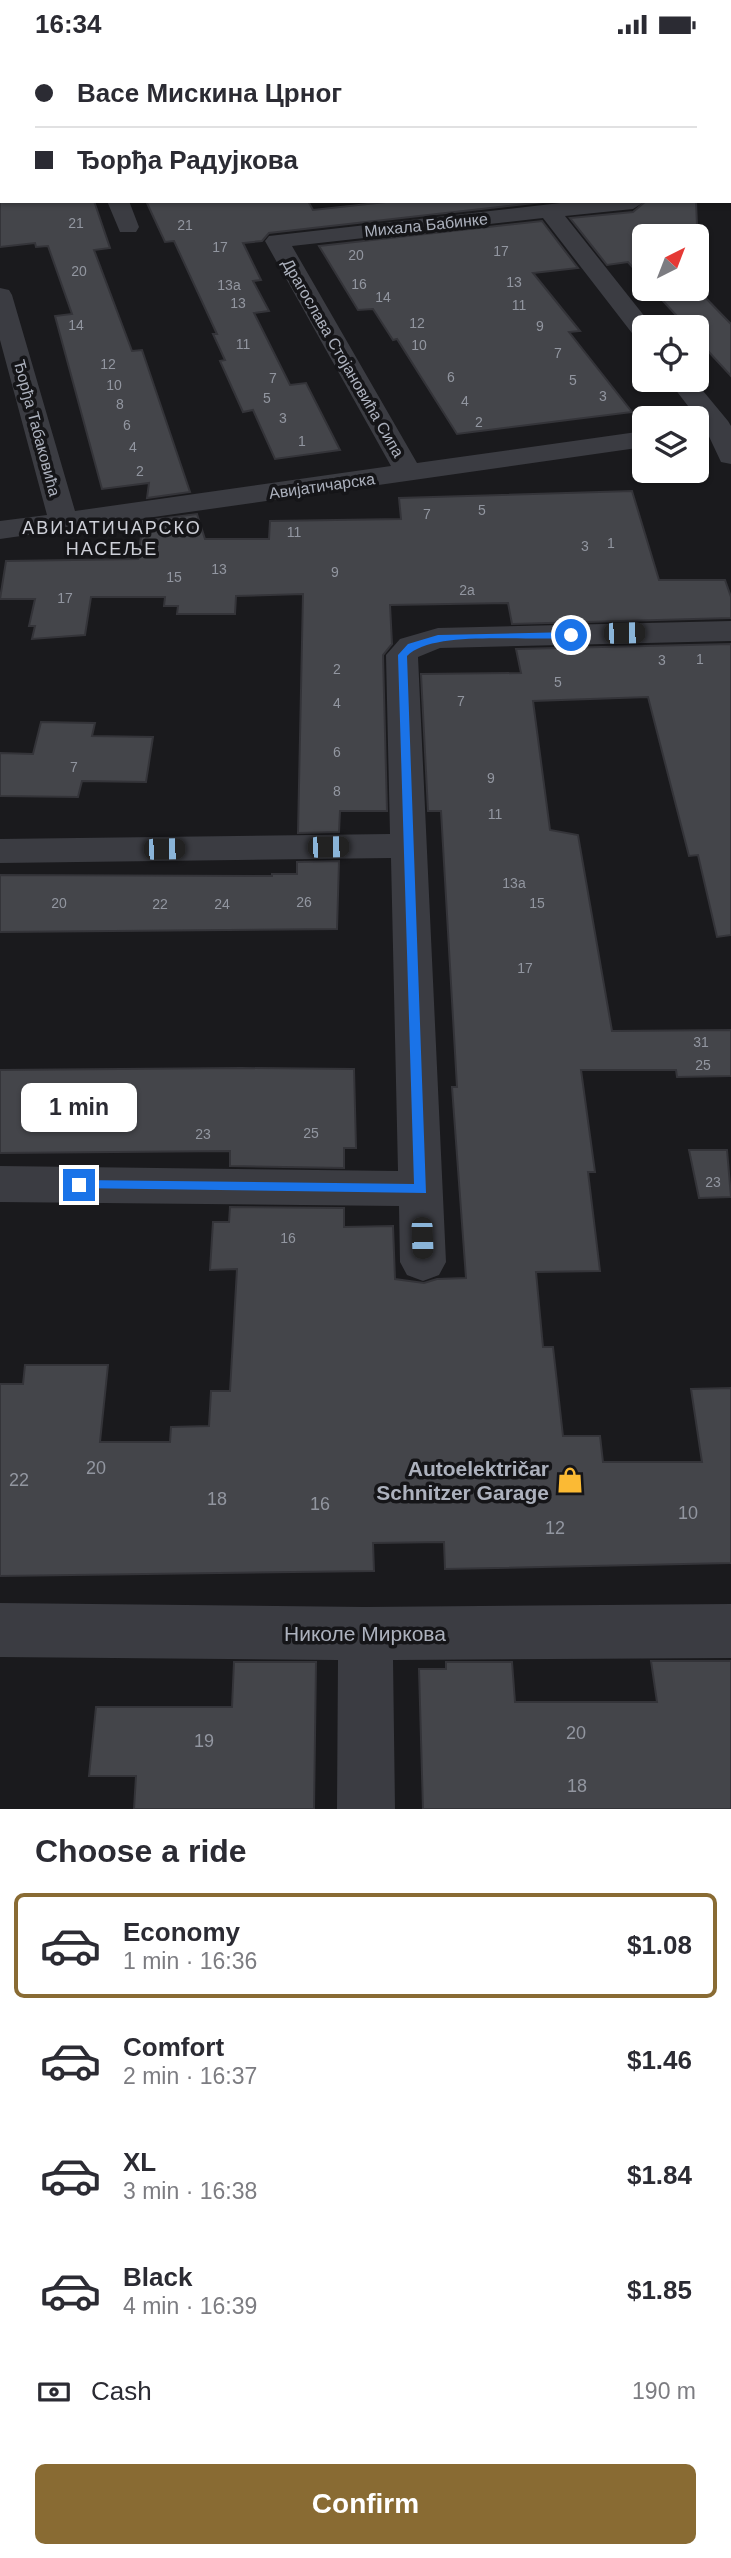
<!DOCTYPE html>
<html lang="en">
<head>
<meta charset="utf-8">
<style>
	:root { --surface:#fff; --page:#f7f7f7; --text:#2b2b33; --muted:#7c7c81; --line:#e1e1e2; --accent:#896b33 }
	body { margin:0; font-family:Helvetica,sans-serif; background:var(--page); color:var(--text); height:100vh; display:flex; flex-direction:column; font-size:26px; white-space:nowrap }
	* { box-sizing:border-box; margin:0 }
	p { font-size:23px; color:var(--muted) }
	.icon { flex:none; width:38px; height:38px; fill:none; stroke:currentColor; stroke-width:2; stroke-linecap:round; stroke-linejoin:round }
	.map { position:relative; height:1760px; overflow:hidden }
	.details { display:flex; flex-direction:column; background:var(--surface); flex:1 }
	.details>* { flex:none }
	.top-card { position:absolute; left:0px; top:0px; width:732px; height:154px; box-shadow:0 2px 5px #0004; display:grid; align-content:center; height:154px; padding:0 35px; background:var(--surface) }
	.needle { width:46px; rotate:42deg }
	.fabs { position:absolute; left:632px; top:175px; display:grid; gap:14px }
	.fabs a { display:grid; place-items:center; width:77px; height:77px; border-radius:10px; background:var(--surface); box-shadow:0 2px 5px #0004; font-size:35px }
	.end { position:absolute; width:32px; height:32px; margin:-16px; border:9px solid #1a73e8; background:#fff; box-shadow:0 0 0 4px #fff }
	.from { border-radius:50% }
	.bubble { position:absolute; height:49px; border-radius:10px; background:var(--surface); box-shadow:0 2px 5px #0004; font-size:23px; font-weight:700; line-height:49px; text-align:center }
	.car { position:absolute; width:21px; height:42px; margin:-21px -10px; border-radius:9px; box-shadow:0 0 5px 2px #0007; background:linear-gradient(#222 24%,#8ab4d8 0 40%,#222 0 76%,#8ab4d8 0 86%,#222 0) }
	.top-card b { display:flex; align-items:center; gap:24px; height:66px; font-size:26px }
	.top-card b+b { border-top:2px solid var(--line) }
	.top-card i { width:18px; height:18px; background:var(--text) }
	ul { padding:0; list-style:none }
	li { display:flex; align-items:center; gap:21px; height:105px; margin:0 14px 10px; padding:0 21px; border:4px solid transparent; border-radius:10px }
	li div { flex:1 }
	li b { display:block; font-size:26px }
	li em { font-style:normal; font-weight:700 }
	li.selected { border-color:var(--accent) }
	li>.icon { width:63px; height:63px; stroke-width:1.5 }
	h2 { padding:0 35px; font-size:32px; line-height:84px }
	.pay { display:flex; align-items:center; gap:18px; height:77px; padding:0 35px; font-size:26px }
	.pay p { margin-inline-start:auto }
	.action { display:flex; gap:14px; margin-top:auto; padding:14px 35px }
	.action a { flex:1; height:80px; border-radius:10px; background:var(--accent); color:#fff; font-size:28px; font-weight:700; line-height:80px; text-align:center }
	.status { display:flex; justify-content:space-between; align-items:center; height:49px; padding:0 35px; background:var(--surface); direction:ltr }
	.status svg { height:19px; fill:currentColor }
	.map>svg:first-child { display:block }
	.building { fill:#44454a; stroke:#343439; stroke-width:2 }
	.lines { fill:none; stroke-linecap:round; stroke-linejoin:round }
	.minor { fill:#3b3c42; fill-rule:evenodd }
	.route { fill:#1a73e8 }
	.labels { text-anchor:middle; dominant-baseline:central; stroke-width:7; stroke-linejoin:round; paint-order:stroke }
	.number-label { font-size:14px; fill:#9296a0 }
	.far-street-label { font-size:16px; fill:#acb1bd; stroke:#151518 }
	.far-quarter-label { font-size:18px; letter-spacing:2px; fill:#ced0d8; stroke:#151518 }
	.near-number-label { font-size:18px; fill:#9296a0 }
	.near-poi-label { font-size:21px; font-weight:bold; fill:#acb1bd; stroke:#151518; text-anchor:end }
	.near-street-label { font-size:21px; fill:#acb1bd; stroke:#151518 }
</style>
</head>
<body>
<div class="status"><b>16:34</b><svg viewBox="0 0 49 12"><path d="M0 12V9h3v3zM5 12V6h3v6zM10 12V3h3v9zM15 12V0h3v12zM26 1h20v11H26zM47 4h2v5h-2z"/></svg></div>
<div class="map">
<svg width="731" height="1760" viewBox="0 0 731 1760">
	<rect width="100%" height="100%" fill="#1a1a1d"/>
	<path class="building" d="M 0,152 L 94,152 L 110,199 L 94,201 L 132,302 L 142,301 L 190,443 L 147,449 L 149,434 L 102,440 L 55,267 L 72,265 L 48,197 L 36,198 L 35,194 L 0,198 Z
		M 146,152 L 308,152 L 313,161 L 395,152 L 552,152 L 269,184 L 262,192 L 243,194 L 261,231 L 253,232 L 269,262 L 254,264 L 290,336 L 306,334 L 340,401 L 275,410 L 253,361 L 243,363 L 220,312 L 225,311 L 213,285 L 217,285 L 174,192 L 165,193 Z
		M 646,152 L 696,152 L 697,177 L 643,183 L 647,187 L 644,187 L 644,231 L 628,213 L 607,216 L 570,169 L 633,163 Z
		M 542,172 L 578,219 L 533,224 L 580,282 L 569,283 L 632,363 L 457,385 L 397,290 L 393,291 L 373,260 L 358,261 L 319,197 Z
		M 696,239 L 731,275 L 731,327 L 696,289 L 696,278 L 687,278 L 652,240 Z
		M 632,442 L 659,531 L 725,531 L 731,548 L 731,569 L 512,575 L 508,554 L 390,556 L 392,595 L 383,606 L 387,762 L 340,762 L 339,783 L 298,784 L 303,545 L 236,547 L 235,565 L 177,565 L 178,557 L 164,557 L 165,548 L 91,548 L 85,586 L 32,590 L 35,577 L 29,577 L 35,550 L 0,550 L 6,512 L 138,510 L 143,472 L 197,465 L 205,490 L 269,490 L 270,472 L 401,470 L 399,449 Z
		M 731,595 L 731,886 L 717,888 L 698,806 L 689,807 L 648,648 L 533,652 L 550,781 L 578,786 L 612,982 L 731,981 L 731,1027 L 677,1028 L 676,1021 L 581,1021 L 595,1123 L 588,1123 L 600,1222 L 536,1223 L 543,1298 L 553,1298 L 563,1387 L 600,1387 L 603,1413 L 702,1413 L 691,1340 L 731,1339 L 731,1514 L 445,1520 L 444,1493 L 373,1494 L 374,1522 L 0,1527 L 0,1335 L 23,1335 L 25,1316 L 108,1316 L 100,1393 L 170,1393 L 171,1378 L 209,1377 L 211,1342 L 230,1342 L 237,1220 L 210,1221 L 213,1173 L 229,1173 L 230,1158 L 344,1159 L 344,1178 L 393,1177 L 395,1230 L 424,1234 L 437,1230 L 466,1229 L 452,1038 L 457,1038 L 441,762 L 428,762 L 421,625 L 521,624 L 516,600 Z
		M 41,673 L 95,674 L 92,687 L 153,688 L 146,733 L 82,732 L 78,748 L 0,747 L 0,704 L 33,705 Z
		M 339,812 L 337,880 L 0,883 L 0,826 L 272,827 L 272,825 L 297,825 L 297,813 Z
		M 241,1019 L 354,1020 L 356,1099 L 344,1099 L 344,1119 L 230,1117 L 230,1102 L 0,1104 L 0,1021 Z
		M 689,1101 L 727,1101 L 731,1148 L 699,1149 Z
		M 651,1612 L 731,1612 L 731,1760 L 423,1760 L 419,1620 L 446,1620 L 446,1613 L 512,1613 L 515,1653 L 657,1653 Z
		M 234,1613 L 316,1613 L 314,1760 L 134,1760 L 136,1727 L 89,1727 L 96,1658 L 232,1658 Z"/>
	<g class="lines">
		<path class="minor" d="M 296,0 L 314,0 L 315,2 L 297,2 Z
			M 730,9 L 731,9 L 731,21 L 730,21 Z
			M 730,68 L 731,68 L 731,81 L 730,81 Z
			M 0,121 L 2,121 L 2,133 L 0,133 Z
			M 107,152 L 129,152 L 139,178 L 136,183 L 120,183 Z
			M 578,152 L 644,153 L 633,160 L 565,167 L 653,278 L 644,278 L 644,291 L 635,288 L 543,169 L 292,197 L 417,414 L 644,382 L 644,398 L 0,490 L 0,472 L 47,466 L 0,291 L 0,239 L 9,241 L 12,246 L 75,462 L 391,417 L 265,192 L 269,187 Z
			M 668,331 L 694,331 L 728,372 L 731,377 L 731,415 L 721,413 L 705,379 Z
			M 731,572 L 731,592 L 440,599 L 418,608 L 446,1213 L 439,1226 L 423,1232 L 407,1226 L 400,1213 L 399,1157 L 0,1153 L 0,1117 L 398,1122 L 391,809 L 0,814 L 0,790 L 390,785 L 386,606 L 400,590 L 438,579 Z
			M 0,1554 L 365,1558 L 731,1555 L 731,1609 L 393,1611 L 395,1760 L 337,1760 L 338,1611 L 0,1608 Z"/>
	</g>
	<path class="route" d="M 571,583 L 574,588 C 534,594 434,579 407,607 L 426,1144 L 74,1139 L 74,1132 L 79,1131 L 414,1135 L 398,606 L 408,595 L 438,586 Z"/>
	<defs>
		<g id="shop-bare" transform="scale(2.1)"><path d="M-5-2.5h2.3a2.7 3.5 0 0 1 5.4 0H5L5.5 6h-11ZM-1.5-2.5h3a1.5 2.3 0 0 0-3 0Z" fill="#fbba34" stroke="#151518" stroke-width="2.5" paint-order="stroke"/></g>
	</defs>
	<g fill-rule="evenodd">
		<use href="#shop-bare" x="570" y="1431"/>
	</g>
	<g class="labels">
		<g class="number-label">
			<text x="76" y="174">21</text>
			<text x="185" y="176">21</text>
			<text x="220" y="198">17</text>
			<text x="501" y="202">17</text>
			<text x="356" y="206">20</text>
			<text x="79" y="222">20</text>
			<text x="514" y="233">13</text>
			<text x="359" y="235">16</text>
			<text x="229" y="236">13a</text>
			<text x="383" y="248">14</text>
			<text x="238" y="254">13</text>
			<text x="519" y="256">11</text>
			<text x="417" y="274">12</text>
			<text x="76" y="276">14</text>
			<text x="540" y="277">9</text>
			<text x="243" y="295">11</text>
			<text x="419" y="296">10</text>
			<text x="558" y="304">7</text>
			<text x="108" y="315">12</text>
			<text x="451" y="328">6</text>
			<text x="273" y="329">7</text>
			<text x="573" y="331">5</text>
			<text x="114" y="336">10</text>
			<text x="603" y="347">3</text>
			<text x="267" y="349">5</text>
			<text x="465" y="352">4</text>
			<text x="120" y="355">8</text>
			<text x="283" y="369">3</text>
			<text x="479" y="373">2</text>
			<text x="127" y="376">6</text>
			<text x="302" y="392">1</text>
			<text x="133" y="398">4</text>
			<text x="140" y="422">2</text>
			<text x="482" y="461">5</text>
			<text x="427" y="465">7</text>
			<text x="294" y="483">11</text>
			<text x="611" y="494">1</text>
			<text x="585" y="497">3</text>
			<text x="219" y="520">13</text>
			<text x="335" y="523">9</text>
			<text x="174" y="528">15</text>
			<text x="467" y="541">2a</text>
			<text x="65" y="549">17</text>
			<text x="700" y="610">1</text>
			<text x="662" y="611">3</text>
			<text x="337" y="620">2</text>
			<text x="558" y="633">5</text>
			<text x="461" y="652">7</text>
			<text x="337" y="654">4</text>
			<text x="337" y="703">6</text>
			<text x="74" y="718">7</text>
			<text x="491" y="729">9</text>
			<text x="337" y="742">8</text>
			<text x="495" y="765">11</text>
			<text x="514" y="834">13a</text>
			<text x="304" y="853">26</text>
			<text x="59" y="854">20</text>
			<text x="537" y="854">15</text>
			<text x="160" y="855">22</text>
			<text x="222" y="855">24</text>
			<text x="525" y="919">17</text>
			<text x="701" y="993">31</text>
			<text x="703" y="1016">25</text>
			<text x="311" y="1084">25</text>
			<text x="203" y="1085">23</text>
			<text x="713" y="1133">23</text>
			<text x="288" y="1189">16</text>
		</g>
		<g class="far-street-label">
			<text transform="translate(426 176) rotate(-6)">Михала Бабинке</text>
			<text transform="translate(343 309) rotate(60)">Драгослава Стојановића Сипа</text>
			<text transform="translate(37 379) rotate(75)">Ђорђа Табаковића</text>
			<text transform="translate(322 437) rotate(-8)">Авијатичарска</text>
		</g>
		<g class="far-quarter-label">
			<text x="112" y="479">АВИЈАТИЧАРСКО<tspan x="112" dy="21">НАСЕЉЕ</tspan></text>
		</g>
		<g class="near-number-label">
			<text x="96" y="1419">20</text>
			<text x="19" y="1431">22</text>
			<text x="217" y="1450">18</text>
			<text x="320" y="1455">16</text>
			<text x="688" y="1464">10</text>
			<text x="555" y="1479">12</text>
			<text x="576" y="1684">20</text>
			<text x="204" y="1692">19</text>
			<text x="577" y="1737">18</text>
		</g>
		<g class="near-poi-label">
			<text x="549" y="1419">Autoelektričar<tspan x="549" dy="24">Schnitzer Garage</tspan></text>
		</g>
		<g class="near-street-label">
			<text x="365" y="1584">Николе Миркова</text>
		</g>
	</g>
</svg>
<div class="fabs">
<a><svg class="needle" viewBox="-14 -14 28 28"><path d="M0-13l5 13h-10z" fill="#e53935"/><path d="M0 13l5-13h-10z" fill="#7c7c81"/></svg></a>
<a><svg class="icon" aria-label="locate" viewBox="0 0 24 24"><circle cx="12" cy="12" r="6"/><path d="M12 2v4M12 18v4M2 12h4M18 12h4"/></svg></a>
<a><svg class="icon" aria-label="layers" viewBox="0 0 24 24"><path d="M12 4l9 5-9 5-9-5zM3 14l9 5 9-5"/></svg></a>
</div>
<i class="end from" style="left:571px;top:586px"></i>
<i class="end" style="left:79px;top:1136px"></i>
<div class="bubble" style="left:21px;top:1034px;width:116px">1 min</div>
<i class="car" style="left:624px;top:584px;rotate:89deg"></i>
<i class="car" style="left:328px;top:798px;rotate:89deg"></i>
<i class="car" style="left:164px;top:800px;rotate:89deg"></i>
<i class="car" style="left:422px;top:1189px;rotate:178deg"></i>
<div class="top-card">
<b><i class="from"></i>Васе Мискина Црног</b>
<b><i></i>Ђорђа Радујкова</b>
</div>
</div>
<section class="details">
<h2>Choose a ride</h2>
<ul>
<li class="selected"><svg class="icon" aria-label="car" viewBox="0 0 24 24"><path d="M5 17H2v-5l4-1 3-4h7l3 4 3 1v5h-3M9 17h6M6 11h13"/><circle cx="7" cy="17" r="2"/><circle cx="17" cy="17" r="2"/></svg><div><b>Economy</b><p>1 min · 16:36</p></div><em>$1.08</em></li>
<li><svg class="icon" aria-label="car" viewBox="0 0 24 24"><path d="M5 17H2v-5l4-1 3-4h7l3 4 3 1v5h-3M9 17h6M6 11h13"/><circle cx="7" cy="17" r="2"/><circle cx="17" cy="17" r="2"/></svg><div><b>Comfort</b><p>2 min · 16:37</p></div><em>$1.46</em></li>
<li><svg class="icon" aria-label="car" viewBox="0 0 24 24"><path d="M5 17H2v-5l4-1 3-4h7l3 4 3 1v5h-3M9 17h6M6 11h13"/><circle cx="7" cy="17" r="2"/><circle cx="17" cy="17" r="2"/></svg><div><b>XL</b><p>3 min · 16:38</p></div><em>$1.84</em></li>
<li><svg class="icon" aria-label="car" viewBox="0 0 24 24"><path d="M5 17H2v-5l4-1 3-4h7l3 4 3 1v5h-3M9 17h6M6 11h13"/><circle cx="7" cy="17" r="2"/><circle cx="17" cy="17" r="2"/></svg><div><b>Black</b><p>4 min · 16:39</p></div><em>$1.85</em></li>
</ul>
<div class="pay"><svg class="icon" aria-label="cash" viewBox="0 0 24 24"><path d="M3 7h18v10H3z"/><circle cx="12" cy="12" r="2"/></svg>Cash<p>190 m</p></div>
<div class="action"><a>Confirm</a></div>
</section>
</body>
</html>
